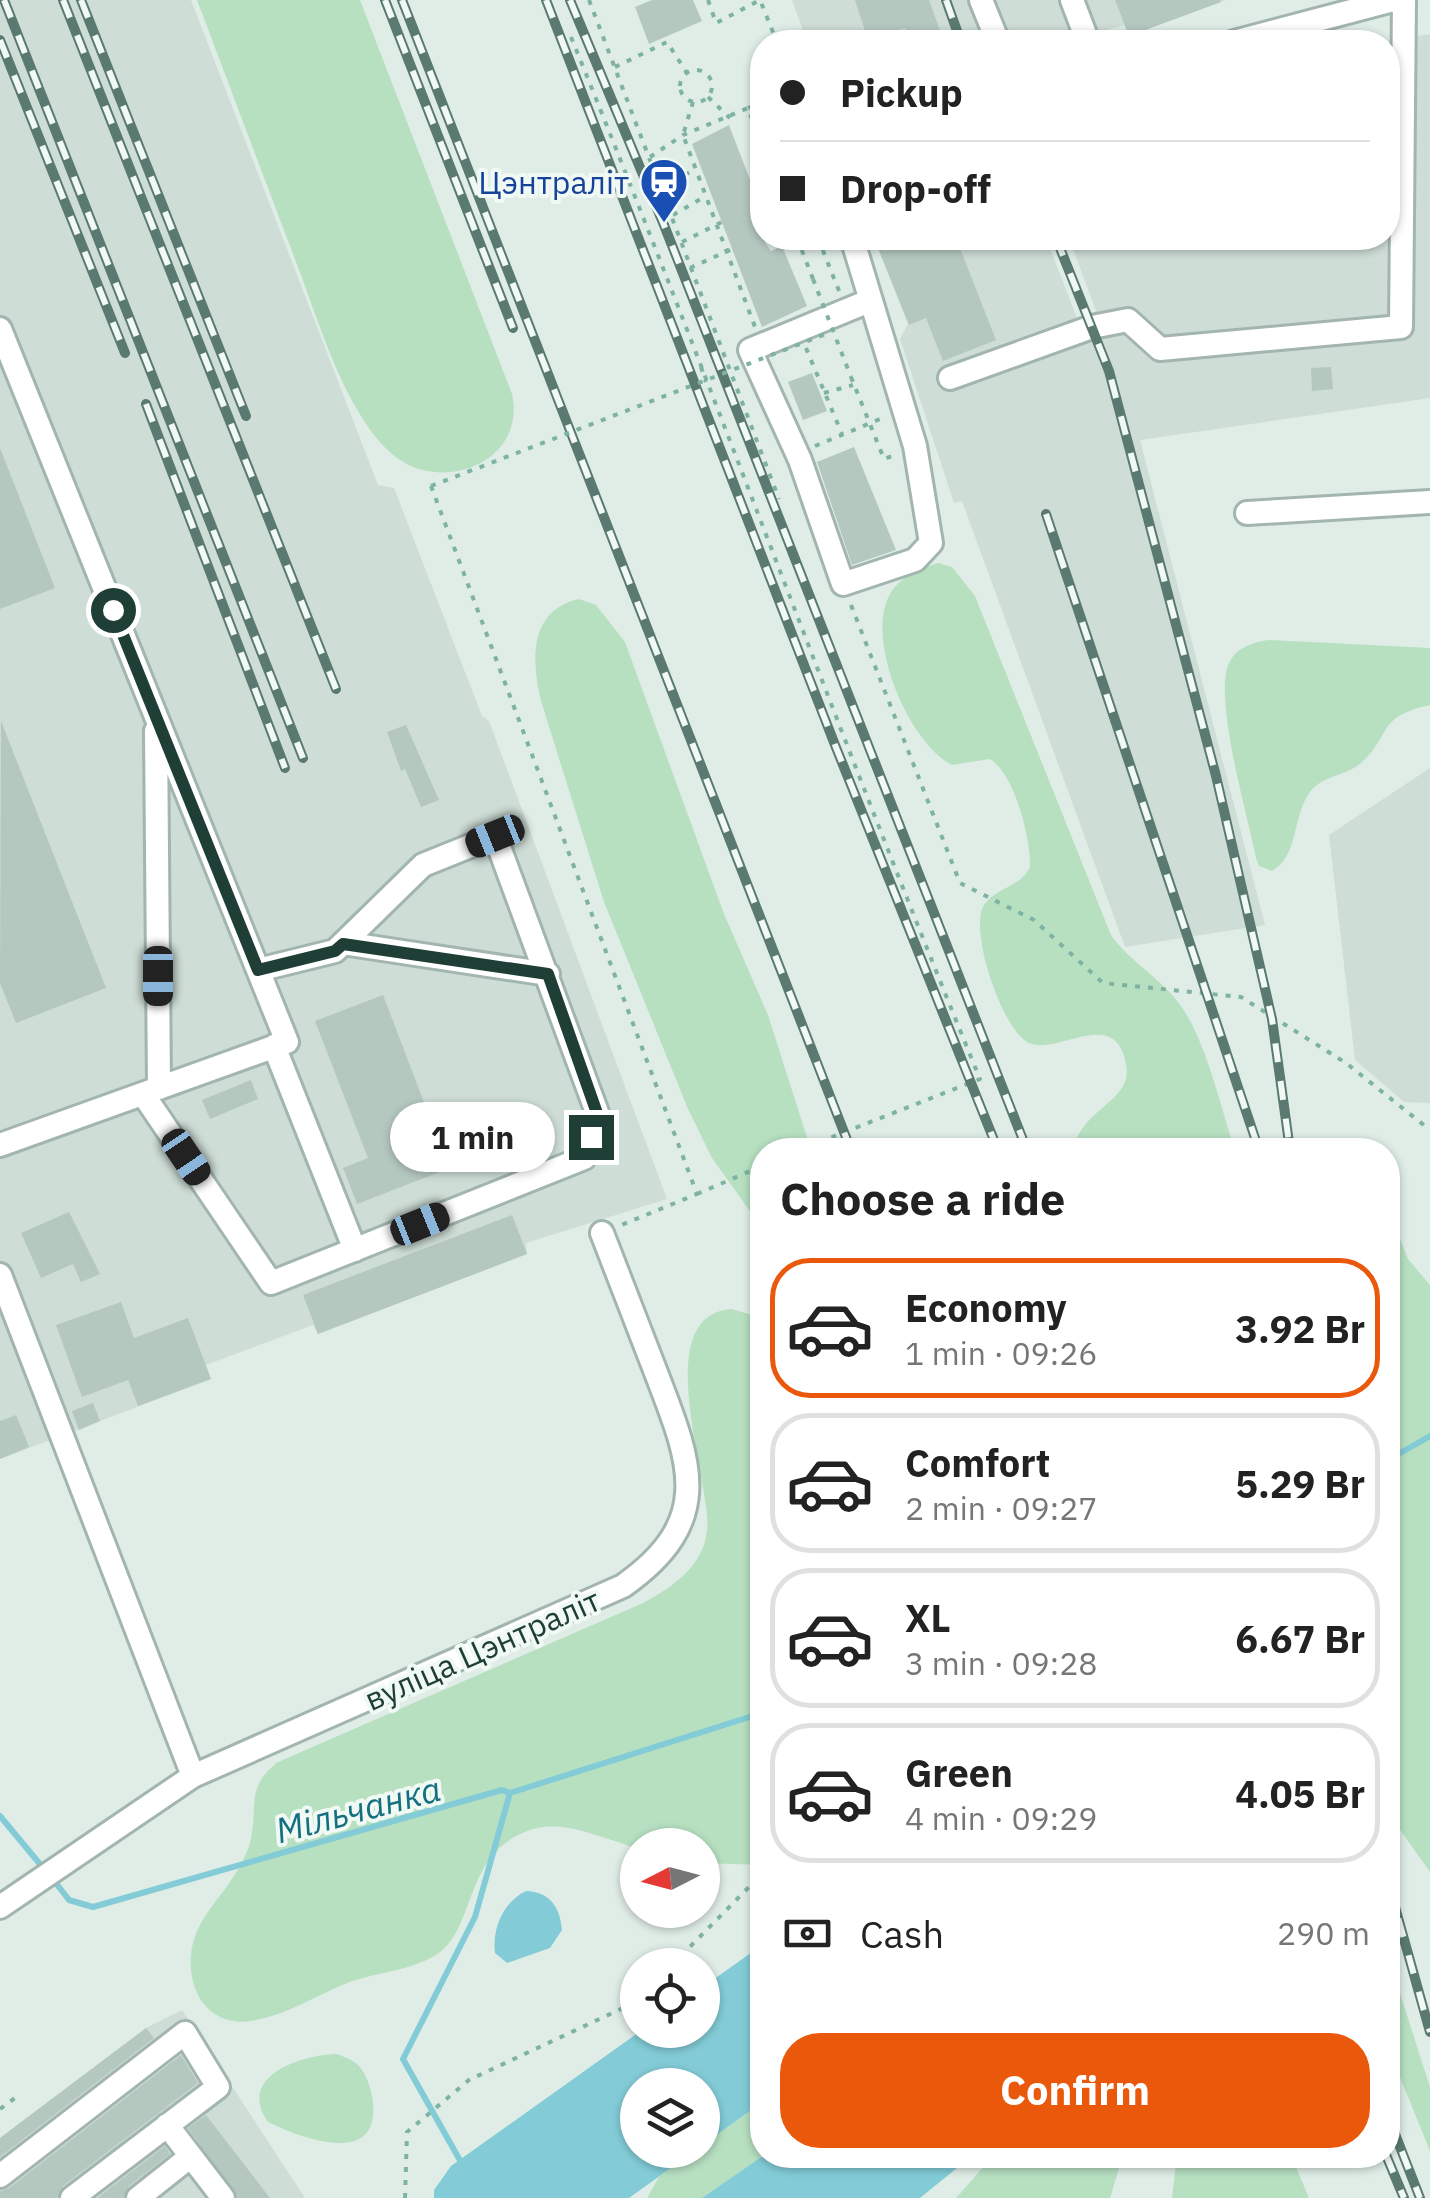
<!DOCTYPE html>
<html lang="en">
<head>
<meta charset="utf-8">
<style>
	:root { --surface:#fff; --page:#f6f6f6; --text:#222; --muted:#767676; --line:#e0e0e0; --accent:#ea580c }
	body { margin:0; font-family:"IBM Plex Sans",sans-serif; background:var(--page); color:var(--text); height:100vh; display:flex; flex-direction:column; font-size:38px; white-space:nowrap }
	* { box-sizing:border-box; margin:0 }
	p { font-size:32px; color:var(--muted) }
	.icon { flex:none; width:55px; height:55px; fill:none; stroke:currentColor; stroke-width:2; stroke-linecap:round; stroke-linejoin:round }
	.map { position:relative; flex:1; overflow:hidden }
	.side { position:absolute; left:750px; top:1138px; width:650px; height:1030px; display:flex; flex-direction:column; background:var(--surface); border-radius:40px; box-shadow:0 2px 8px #0004 }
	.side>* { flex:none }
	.guide { position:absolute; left:750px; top:30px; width:650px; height:220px; border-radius:40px; box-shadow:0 2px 8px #0004; display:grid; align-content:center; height:220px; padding:0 30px; background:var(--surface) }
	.needle { width:65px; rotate:264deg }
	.tools { position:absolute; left:620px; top:1828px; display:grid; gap:20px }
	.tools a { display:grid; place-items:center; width:100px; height:100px; border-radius:50%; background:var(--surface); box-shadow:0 2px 8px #0004; font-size:50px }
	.end { position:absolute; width:45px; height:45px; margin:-22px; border:12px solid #1f3f36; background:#fff; box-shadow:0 0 0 5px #fff }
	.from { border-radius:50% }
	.bubble { position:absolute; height:70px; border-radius:35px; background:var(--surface); box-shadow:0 2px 8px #0004; font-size:32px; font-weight:800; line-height:70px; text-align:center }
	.car { position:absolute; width:30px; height:60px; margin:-30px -15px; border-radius:12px; box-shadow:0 0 8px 2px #0007; background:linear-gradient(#222 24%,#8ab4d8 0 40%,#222 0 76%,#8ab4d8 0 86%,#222 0) }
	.guide b { display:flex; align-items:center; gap:35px; height:95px; font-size:38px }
	.guide b+b { border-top:2px solid var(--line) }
	.guide i { width:25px; height:25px; background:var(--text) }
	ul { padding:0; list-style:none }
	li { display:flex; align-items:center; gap:30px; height:140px; margin:0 20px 15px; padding:0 10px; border:5px solid var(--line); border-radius:40px }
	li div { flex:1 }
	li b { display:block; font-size:38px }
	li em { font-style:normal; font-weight:800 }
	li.current { border-color:var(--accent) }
	li>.icon { width:90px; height:90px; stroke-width:1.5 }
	h2 { padding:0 30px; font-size:45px; line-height:120px }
	.pay { display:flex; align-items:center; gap:25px; height:110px; padding:0 30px; font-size:38px }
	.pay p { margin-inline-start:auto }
	.primary-button { display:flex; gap:20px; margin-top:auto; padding:20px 30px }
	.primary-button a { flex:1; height:115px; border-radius:40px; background:var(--accent); color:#fff; font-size:40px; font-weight:800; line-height:115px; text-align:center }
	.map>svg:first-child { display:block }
	.built { fill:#ceddd6 }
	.green { fill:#b7e0c1 }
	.water { fill:#83ccd7 }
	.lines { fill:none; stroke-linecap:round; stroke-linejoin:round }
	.stream { stroke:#83ccd7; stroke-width:6 }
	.building { fill:#b5c8c0 }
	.minor-casing { stroke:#a2b5ae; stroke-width:28 }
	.path { stroke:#7eb3a1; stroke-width:4; stroke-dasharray:5 8; stroke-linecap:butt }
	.minor { stroke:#fff; stroke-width:22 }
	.rail-casing { stroke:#5a7a71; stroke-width:10 }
	.rail { stroke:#f1f9f5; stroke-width:6; stroke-dasharray:19; stroke-linecap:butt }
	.path-bridge { stroke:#7eb3a1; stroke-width:4; stroke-dasharray:5 8; stroke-linecap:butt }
	.route { stroke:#1f3f36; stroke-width:12 }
	.labels { text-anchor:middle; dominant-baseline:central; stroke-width:8; stroke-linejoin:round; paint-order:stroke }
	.transit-label { font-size:32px; fill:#164399; stroke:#f1f9f5; text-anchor:end }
	.street-label { font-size:32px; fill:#1f3f36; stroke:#f1f9f5 }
	.water-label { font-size:35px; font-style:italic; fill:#147080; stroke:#f1f9f5 }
</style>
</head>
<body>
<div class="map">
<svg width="1430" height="2198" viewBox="0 0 1430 2198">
	<rect width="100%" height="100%" fill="#e0ede7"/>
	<path class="built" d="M 0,0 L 191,0 L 378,485 L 394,488 L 482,716 L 489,721 L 667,1199 L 526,1243 L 527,1254 L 318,1334 L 313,1325 L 206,1365 L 211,1379 L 0,1459 Z
		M 792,0 L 1226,0 L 1129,36 L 1124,25 L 1066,42 L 807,42 Z
		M 1430,34 L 1430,398 L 1140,440 L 1265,925 L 1125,947 L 962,501 L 954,503 L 900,339 L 908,324 L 874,238 L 1046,238 L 1077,318 L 1096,311 L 1069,238 L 1388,238 L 1387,42 Z
		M 1430,768 L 1430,1103 L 1404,1102 L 1355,1060 L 1329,835 Z
		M 182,2010 L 305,2198 L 0,2198 L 0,2138 L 146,2028 Z"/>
	<path class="green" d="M 197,0 L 360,0 L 512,394 C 524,449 471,482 422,470 C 395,463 375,439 361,416 C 332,369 316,314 296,262 C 263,175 230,87 197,0 Z
		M 938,563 L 952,567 L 975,596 L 1111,935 C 1129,961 1158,976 1178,1002 C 1206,1038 1220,1106 1235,1150 L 1074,1150 C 1079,1109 1134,1102 1126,1064 C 1115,1005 1058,1056 1029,1043 C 1003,1032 968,930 984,905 C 996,887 1020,888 1030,867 C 1031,840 1015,774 990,759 L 952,765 C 909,743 867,643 888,598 C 897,578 918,569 938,563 Z
		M 579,599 L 596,605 L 625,642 L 724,914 L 768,1015 L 811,1150 L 762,1150 L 762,1228 L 712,1158 L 688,1109 L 604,902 L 541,701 C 531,660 529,610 579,599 Z
		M 1268,640 L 1430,648 L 1430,705 C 1375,717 1392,736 1361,763 C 1345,777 1320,775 1308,795 C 1293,817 1298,857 1272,871 L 1259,866 L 1256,858 C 1248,817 1213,698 1229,663 C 1237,647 1251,643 1268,640 Z
		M 1388,1209 L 1408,1259 L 1430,1285 L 1430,1872 L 1393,1820 L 1388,1803 Z
		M 732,1309 L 762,1318 L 762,1865 L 703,1863 L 702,1845 C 681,1845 654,1847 637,1847 C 631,1847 621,1843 615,1841 C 585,1832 557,1820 527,1831 C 462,1856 477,1929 436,1955 C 410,1971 377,1972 350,1982 C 316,1995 288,2015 251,2021 C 197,2029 178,1969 199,1927 C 206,1913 216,1901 225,1889 C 235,1875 245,1860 250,1843 C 259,1807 244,1788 278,1762 L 643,1603 C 671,1588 703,1567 707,1531 C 713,1485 646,1314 732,1309 Z
		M 1388,1956 L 1430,2087 L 1430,2151 L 1388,2048 Z
		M 337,2054 C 344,2057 352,2059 358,2065 C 373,2080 382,2125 361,2138 C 338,2152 290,2133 268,2122 C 236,2076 301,2055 337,2054 Z
		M 762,2102 L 764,2155 L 702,2198 L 647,2198 L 659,2177 L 696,2150 L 702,2150 L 703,2145 Z
		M 994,2155 L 1123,2155 L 1110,2198 L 956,2198 Z
		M 1177,2155 L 1291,2155 L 1309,2198 L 1172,2198 Z"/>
	<path class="water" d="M 526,1891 C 550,1892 560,1907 562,1930 L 550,1948 L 507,1963 L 495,1953 C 492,1929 503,1902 526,1891 Z
		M 762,1945 L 762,2102 L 703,2145 L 702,2085 L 638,2085 L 638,2150 L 696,2150 L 629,2198 L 434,2198 L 434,2190 L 451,2166 L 642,2030 L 702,2030 L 703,1987 Z
		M 764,2155 L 973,2155 L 920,2198 L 702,2198 Z"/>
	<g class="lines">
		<path class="stream" d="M 1388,1460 L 1430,1436
			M 0,1816 L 44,1869
			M 52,1878 L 69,1900 L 93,1907 L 502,1790 L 510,1793 L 762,1713
			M 462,2164 L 403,2059 L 475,1917 L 510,1793"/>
	</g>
	<path class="building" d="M 652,0 L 693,0 L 702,21 L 649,44 L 635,7 Z
		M 855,0 L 929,0 L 944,42 L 910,42 L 905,28 L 868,40 Z
		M 1115,0 L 1220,0 L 1221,2 L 1129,36 Z
		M 729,125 L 757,198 L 750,202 L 762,238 L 771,251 L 782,246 L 807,306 L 762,327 L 692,144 Z
		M 874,238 L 956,238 L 996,340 L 943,361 L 926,318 L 909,325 Z
		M 1331,367 L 1333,389 L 1312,391 L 1311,368 Z
		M 812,373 L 827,411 L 803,420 L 788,382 Z
		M 854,447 L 896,550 L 852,565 L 817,462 Z
		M 0,448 L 55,588 L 0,609 Z
		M 1,721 L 106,988 L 16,1023 L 0,983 Z
		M 406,725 L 439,800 L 421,807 L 405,769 L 401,771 L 387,732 Z
		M 383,995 L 435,1131 L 453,1124 L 468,1161 L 357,1204 L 343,1168 L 368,1158 L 315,1021 Z
		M 251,1080 L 258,1099 L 210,1119 L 202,1100 Z
		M 69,1212 L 100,1274 L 81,1282 L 73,1264 L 41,1278 L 21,1233 Z
		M 512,1215 L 527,1254 L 318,1334 L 303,1295 Z
		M 121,1302 L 134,1338 L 188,1318 L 211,1379 L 138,1406 L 128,1380 L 82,1397 L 56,1325 Z
		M 93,1403 L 100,1421 L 79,1430 L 72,1411 Z
		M 16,1415 L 29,1447 L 0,1459 L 0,1421 Z
		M 146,2028 L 154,2038 L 0,2157 L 0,2138 Z
		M 181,2055 L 198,2083 L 63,2186 L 57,2198 L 0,2198 L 0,2191 L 9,2188 Z
		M 206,2115 L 270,2198 L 238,2198 L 188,2128 Z
		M 165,2146 L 170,2154 L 129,2186 L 123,2198 L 97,2198 Z"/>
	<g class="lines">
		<g class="minor-casing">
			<path id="minor" d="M 981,0 L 998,42
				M 1072,0 L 1088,42
				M 1234,42 L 1393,0
				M 852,238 L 915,446 L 931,543 L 915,560 L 843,584 L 800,460 L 750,350 L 869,301
				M 0,329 L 287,1042 L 0,1145
				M 950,378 L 1092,327 L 1128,320 L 1160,349 L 1401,327 L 1404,0
				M 1247,513 L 1430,502
				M 156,731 L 159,1088
				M 343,943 L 548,974
				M 274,1046 L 355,1250
				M 143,1094 L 271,1283 L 584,1158 L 598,1115 L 495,836 L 423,865 L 335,951 L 258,970
				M 0,1275 L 193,1776
				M 0,1907 L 193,1776 L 623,1586 C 717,1520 690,1461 655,1370 C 637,1324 620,1279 602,1233
				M 167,2125 L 223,2198
				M 0,2176 L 185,2033 L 218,2087 L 72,2198
				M 138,2198 L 191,2156"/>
		</g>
		<path class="path" d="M 589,0 L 779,499
			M 708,0 L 716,23 L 760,0 L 777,42
			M 571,37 C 712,383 838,734 980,1079 L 799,1150
			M 615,67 L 667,42 L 687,73
			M680 86a16 16 0 1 1 32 0a16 16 0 1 1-32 0Z
			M 708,97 L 730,118
			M 693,102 L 683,135 L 755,327
			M 748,108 L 762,102
			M 650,157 L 683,135 L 748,108 L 762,148
			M 663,189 L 693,170
			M 753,209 L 762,205
			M 673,215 L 704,197
			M 797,238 L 813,279
			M 818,238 L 839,291
			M 682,242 L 722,222
			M 690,268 L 732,249
			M 806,348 L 842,434
			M 701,367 L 706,382
			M 851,377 L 884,459 L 895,455
			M 824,393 L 853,385
			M 815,446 L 885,417
			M 431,486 L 697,1194 L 619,1226
			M 851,605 L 960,883 L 1034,920 L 1103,983 L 1241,997 L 1346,1063 L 1430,1130
			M 697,1194 L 762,1166
			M 672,1965 L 750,1886 L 762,1884
			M 0,2109 L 19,2095
			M 405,2198 L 407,2132 L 469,2080 L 638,2001"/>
		<use href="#minor" class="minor"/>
		<g class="rail-casing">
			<path id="rail" d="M 4,0 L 303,758
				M 63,0 L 336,689
				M 81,0 L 246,416
				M 385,0 L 513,328
				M 402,0 L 851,1150
				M 546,0 L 835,745 L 998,1150
				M 570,0 L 664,225 L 1027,1150
				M 946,0 L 961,42
				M 0,40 L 125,353
				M 1056,238 L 1109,371 L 1216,776 L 1272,1019 L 1290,1150
				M 146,404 L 285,768
				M 1046,514 L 1259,1150
				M 1388,1882 L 1430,2032
				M 1388,2116 L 1420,2198
				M 1386,2155 L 1404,2198"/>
		</g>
		<use href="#rail" class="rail"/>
		<path class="path-bridge" d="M 813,279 L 851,377
			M 431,486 L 831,332"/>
	</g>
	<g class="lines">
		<path class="route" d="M 113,610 L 258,970 L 335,951 L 343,944 L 548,974 L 598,1116 L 591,1137"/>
	</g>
	<defs>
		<g id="station-pin" transform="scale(2.5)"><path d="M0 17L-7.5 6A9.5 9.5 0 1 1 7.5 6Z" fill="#1a4fb4" stroke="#f1f9f5"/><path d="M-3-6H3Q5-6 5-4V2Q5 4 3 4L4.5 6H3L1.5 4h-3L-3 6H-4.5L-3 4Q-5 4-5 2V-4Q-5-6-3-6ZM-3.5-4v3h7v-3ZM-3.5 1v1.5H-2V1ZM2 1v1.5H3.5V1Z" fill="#fff"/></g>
	</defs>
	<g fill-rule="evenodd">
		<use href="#station-pin" x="664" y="182"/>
	</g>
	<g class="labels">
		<g class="transit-label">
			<text x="629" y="182">Цэнтраліт</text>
		</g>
		<g class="street-label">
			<text transform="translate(482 1649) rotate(-24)">вуліца Цэнтраліт</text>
		</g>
		<g class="water-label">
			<text transform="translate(358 1809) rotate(-15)">Мільчанка</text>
		</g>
	</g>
</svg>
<div class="tools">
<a><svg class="needle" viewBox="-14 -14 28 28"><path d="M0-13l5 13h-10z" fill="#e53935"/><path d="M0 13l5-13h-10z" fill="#767676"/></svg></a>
<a><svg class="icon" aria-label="locate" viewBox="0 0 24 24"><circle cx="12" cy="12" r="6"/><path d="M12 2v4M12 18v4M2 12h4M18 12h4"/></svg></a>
<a><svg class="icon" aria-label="layers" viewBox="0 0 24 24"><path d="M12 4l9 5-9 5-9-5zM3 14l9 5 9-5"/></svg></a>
</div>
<i class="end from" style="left:113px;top:610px"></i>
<i class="end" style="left:591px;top:1137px"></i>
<div class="bubble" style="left:390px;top:1102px;width:165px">1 min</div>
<i class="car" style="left:495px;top:836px;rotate:248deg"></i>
<i class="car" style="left:158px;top:976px;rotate:180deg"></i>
<i class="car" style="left:186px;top:1157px;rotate:146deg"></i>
<i class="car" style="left:420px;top:1224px;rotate:68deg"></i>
<div class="guide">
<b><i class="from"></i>Pickup</b>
<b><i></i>Drop-off</b>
</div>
<section class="side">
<h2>Choose a ride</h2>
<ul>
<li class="current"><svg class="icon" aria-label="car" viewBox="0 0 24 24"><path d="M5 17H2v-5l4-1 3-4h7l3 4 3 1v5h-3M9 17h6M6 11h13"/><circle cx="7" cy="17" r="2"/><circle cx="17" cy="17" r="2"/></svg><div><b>Economy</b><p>1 min · 09:26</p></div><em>3.92 Br</em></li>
<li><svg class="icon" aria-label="car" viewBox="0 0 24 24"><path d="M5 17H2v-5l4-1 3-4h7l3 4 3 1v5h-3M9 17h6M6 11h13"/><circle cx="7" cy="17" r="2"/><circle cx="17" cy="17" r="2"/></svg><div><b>Comfort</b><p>2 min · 09:27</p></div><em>5.29 Br</em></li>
<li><svg class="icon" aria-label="car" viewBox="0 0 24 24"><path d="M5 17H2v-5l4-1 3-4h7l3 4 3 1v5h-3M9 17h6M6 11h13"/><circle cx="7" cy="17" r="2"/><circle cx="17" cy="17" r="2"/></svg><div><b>XL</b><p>3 min · 09:28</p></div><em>6.67 Br</em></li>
<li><svg class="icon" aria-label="car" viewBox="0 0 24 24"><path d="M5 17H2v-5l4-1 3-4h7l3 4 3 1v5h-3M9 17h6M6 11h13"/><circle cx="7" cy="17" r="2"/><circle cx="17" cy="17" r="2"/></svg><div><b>Green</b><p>4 min · 09:29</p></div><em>4.05 Br</em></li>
</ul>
<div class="pay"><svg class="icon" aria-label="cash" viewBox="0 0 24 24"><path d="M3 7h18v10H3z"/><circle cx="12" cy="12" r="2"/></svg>Cash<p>290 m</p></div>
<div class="primary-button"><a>Confirm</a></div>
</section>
</div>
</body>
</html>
